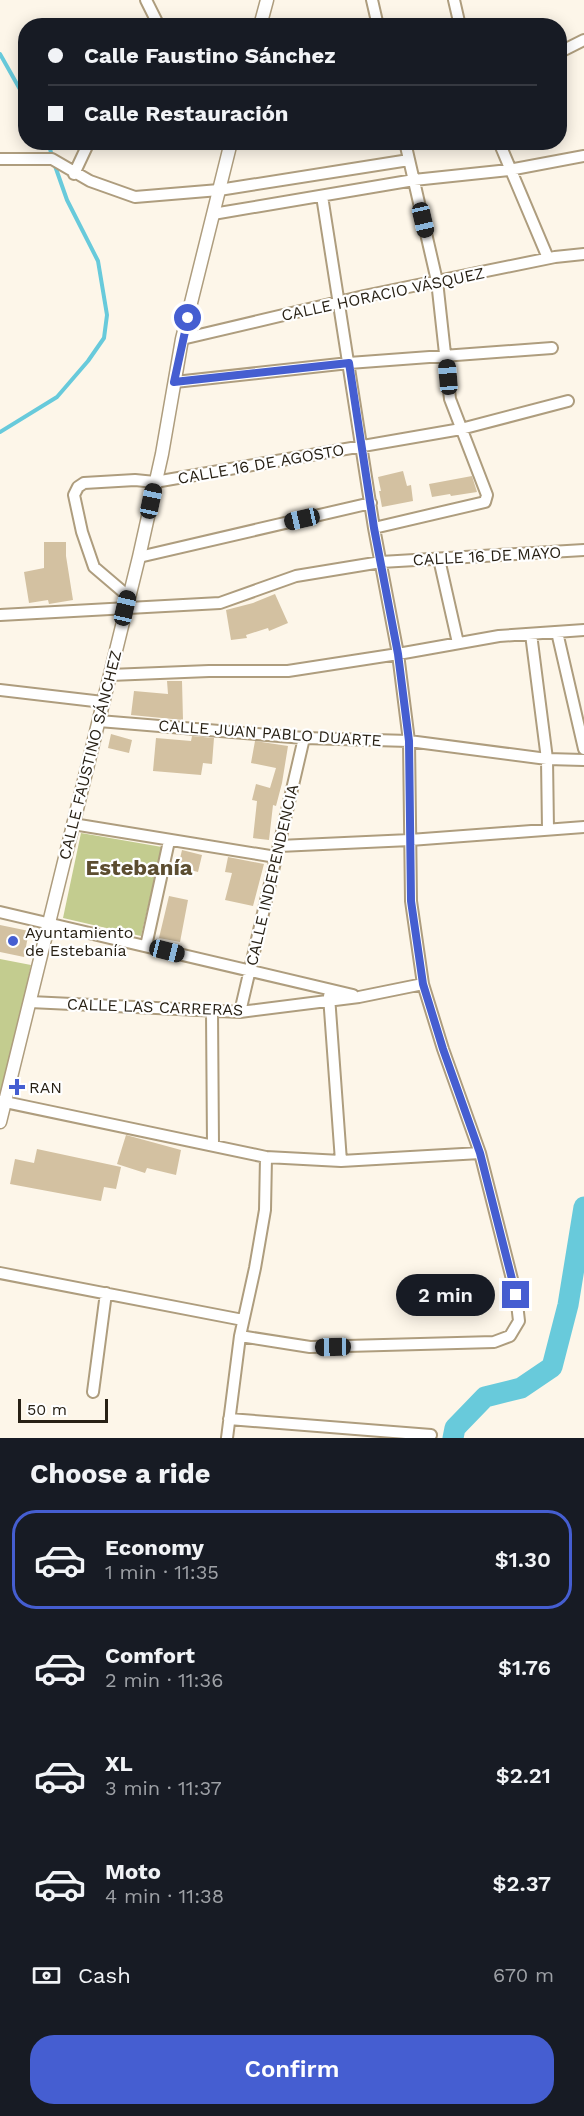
<!DOCTYPE html>
<html lang="en">
<head>
<meta charset="utf-8">
<style>
	:root { --surface:#171b24; --page:#242831; --text:#f1f3f6; --muted:#9ea1a6; --line:#363941; --accent:#455ed1 }
	body { margin:0; font-family:"Work Sans",sans-serif; background:var(--page); color:var(--text); height:100vh; display:flex; flex-direction:column; font-size:22px; white-space:nowrap }
	* { box-sizing:border-box; margin:0 }
	p { font-size:20px; color:var(--muted) }
	.icon { flex:none; width:33px; height:33px; fill:none; stroke:currentColor; stroke-width:2; stroke-linecap:round; stroke-linejoin:round }
	.map { position:relative; height:1438px; overflow:hidden }
	.drawer { display:flex; flex-direction:column; background:var(--surface); flex:1 }
	.drawer>* { flex:none }
	.hud { position:absolute; left:18px; top:18px; width:549px; height:132px; border-radius:24px; box-shadow:0 3px 15px #0003; display:grid; align-content:center; height:132px; padding:0 30px; background:var(--surface) }
	.scale { position:absolute; left:18px; bottom:15px; width:90px; box-sizing:border-box; padding-left:6px; border:3px solid #282115; border-top:0; font-size:16px; line-height:21px; white-space:nowrap; color:#282115; -webkit-text-stroke:4px #fff; paint-order:stroke }
	.end { position:absolute; width:27px; height:27px; margin:-14px; border:8px solid #455ed1; background:#fff; box-shadow:0 0 0 3px #fff }
	.from { border-radius:50% }
	.bubble { position:absolute; height:42px; border-radius:21px; background:var(--surface); box-shadow:0 3px 15px #0003; font-size:20px; font-weight:600; line-height:42px; text-align:center }
	.car { position:absolute; width:18px; height:36px; margin:-18px -9px; border-radius:8px; box-shadow:0 0 4px 2px #0007; background:linear-gradient(#222 24%,#8ab4d8 0 40%,#222 0 76%,#8ab4d8 0 86%,#222 0) }
	.hud b { display:flex; align-items:center; gap:21px; height:57px; font-size:22px }
	.hud b+b { border-top:2px solid var(--line) }
	.hud i { width:15px; height:15px; background:var(--text) }
	ul { padding:0; list-style:none }
	li { display:flex; align-items:center; gap:18px; height:99px; margin:0 12px 9px; padding:0 18px; border:3px solid transparent; border-radius:24px }
	li div { flex:1 }
	li b { display:block; font-size:22px }
	li em { font-style:normal; font-weight:600 }
	li.active { border-color:var(--accent) }
	li>.icon { width:54px; height:54px; stroke-width:1.5 }
	h2 { padding:0 30px; font-size:27px; line-height:72px }
	.pay { display:flex; align-items:center; gap:15px; height:66px; padding:0 30px; font-size:22px }
	.pay p { margin-inline-start:auto }
	.action { display:flex; gap:12px; margin-top:auto; padding:12px 30px }
	.action a { flex:1; height:69px; border-radius:24px; background:var(--accent); color:#fff; font-size:24px; font-weight:600; line-height:69px; text-align:center }
	.map>svg:first-child { display:block }
	.green { fill:#c3cc8f }
	.lines { fill:none; stroke-linecap:round; stroke-linejoin:round }
	.stream { stroke:#68cadb; stroke-width:4 }
	.river { stroke:#68cadb; stroke-width:21 }
	.building { fill:#d3c1a1 }
	.minor-casing { stroke:#ae9d7e; stroke-width:14 }
	.tertiary-casing { stroke:#ae9d7e; stroke-width:15 }
	.minor { stroke:#fff; stroke-width:10 }
	.tertiary { stroke:#fff; stroke-width:12 }
	.route { stroke:#455ed1; stroke-width:8 }
	.poi-dot { fill:#455ed1; stroke:#fff; stroke-width:2 }
	.labels { text-anchor:middle; dominant-baseline:central; stroke-width:4.5; stroke-linejoin:round; paint-order:stroke }
	.street-label { font-size:16px; fill:#282115; stroke:#fff }
	.poi-label { font-size:16px; fill:#282115; stroke:#fff; text-anchor:start }
	.district-label { font-size:22px; font-weight:bold; fill:#5c4d30; stroke:#fff }
</style>
</head>
<body>
<div class="map">
<svg width="584" height="1438" viewBox="0 0 584 1438">
	<rect width="100%" height="100%" fill="#fdf6e9"/>
	<path class="green" d="M 81,833 L 162,847 L 141,936 L 63,918 Z
		M 0,959 L 31,965 L 3,1097 L 0,1097 Z"/>
	<g class="lines">
		<path class="stream" d="M 0,54 L 26,100
			M 48,142 L 52,156
			M 0,432 L 57,397 L 88,361 L 104,338 L 107,315 L 98,261 L 67,200 L 54,163"/>
		<path class="river" d="M 453,1438 L 455,1428 L 485,1397 L 521,1388 L 552,1367 L 568,1305 L 584,1207"/>
	</g>
	<path class="building" d="M 403,471 L 407,486 L 411,485 L 413,501 L 382,507 L 379,491 L 381,491 L 378,477 Z
		M 472,476 L 477,492 L 451,496 L 450,494 L 432,497 L 429,484 Z
		M 44,542 L 66,542 L 66,556 L 73,600 L 49,604 L 48,600 L 29,603 L 24,572 L 44,568 Z
		M 275,594 L 288,623 L 269,631 L 268,628 L 246,635 L 247,638 L 231,640 L 226,610 L 253,603 Z
		M 167,681 L 182,681 L 183,720 L 131,715 L 134,691 L 168,694 Z
		M 111,734 L 132,740 L 129,753 L 108,748 Z
		M 192,736 L 214,738 L 212,764 L 203,763 L 201,775 L 153,771 L 156,738 L 191,741 Z
		M 255,741 L 288,746 L 282,783 L 276,806 L 273,805 L 269,840 L 253,838 L 257,801 L 252,800 L 256,784 L 270,788 L 276,768 L 251,763 Z
		M 182,850 L 202,855 L 198,872 L 178,867 Z
		M 228,857 L 264,864 L 253,906 L 225,900 L 232,873 L 225,872 Z
		M 169,896 L 188,900 L 180,942 L 159,938 Z
		M 0,925 L 29,931 L 24,957 L 0,952 Z
		M 126,1135 L 181,1150 L 176,1175 L 147,1168 L 145,1173 L 117,1164 Z
		M 37,1149 L 121,1167 L 116,1189 L 104,1187 L 101,1201 L 10,1184 L 15,1159 L 34,1163 Z"/>
	<g class="lines">
		<g class="minor-casing">
			<path id="minor" d="M 146,0 L 159,26
				M 372,0 L 378,26
				M 454,0 L 460,26
				M 560,52 L 584,40
				M 499,142 L 548,258
				M 0,159 L 52,159 L 90,181 L 135,197 L 219,190 L 409,160
				M 74,174 L 89,142
				M 213,214 L 414,180 L 509,170 L 584,156
				M 182,339 L 364,296 L 555,257 L 584,254
				M 175,382 L 349,363 L 552,348
				M 374,528 L 485,502 L 487,495 L 450,399 L 437,281 L 405,142
				M 139,557 L 371,503
				M 439,559 L 458,643
				M 128,596 L 94,567 L 82,532 L 74,495 L 78,487 L 84,483 L 135,480 L 155,482 L 461,429 L 568,401
				M 0,615 L 220,603 L 296,576 L 381,562 L 584,550
				M 557,632 L 584,749
				M 531,634 L 547,759 L 548,829
				M 110,675 L 209,671 L 288,671 L 398,654 L 499,636 L 584,630
				M 0,690 L 103,702
				M 99,721 L 304,738 L 409,741 L 547,759 L 584,760
				M 73,824 L 276,857
				M 279,846 L 410,840 L 584,827
				M 0,912 L 353,995
				M 146,946 L 169,841
				M 329,996 L 341,1161
				M 30,1002 L 240,1012 L 359,997 L 423,984
				M 212,1012 L 213,1145
				M 240,1012 L 304,738
				M 0,1101 L 266,1157 L 341,1161 L 480,1153
				M 0,1273 L 243,1320
				M 240,1336 L 310,1347 L 494,1342 L 510,1336 L 519,1321 L 516,1295 L 480,1153 L 443,1049 L 423,984 L 411,901 L 409,741 L 398,654 L 374,528 L 322,196
				M 93,1392 L 106,1293
				M 229,1419 L 431,1435
				M 227,1438 L 240,1336 L 255,1268 L 265,1210 L 266,1157"/>
		</g>
		<g class="tertiary-casing">
			<path id="tertiary" d="M 260,26 L 267,0
				M 0,1122 L 139,557 L 162,454 L 182,339 L 231,142"/>
		</g>
		<use href="#minor" class="minor"/>
		<use href="#tertiary" class="tertiary"/>
	</g>
	<g class="lines">
		<path class="route" d="M 188,318 L 174,382 L 349,363 L 374,528 L 398,654 L 409,741 L 411,901 L 423,984 L 443,1049 L 480,1153 L 516,1295"/>
	</g>
	<g class="poi-dot">
		<circle cx="13" cy="941" r="6"/>
		<path d="M14 1078h6v6h6v6h-6v6h-6v-6h-6v-6h6z"/>
	</g>
	<g class="labels">
		<g class="street-label">
			<text transform="translate(383 294) rotate(-12)">CALLE HORACIO VÁSQUEZ</text>
			<text transform="translate(261 464) rotate(-10)">CALLE 16 DE AGOSTO</text>
			<text transform="translate(487 556) rotate(-3)">CALLE 16 DE MAYO</text>
			<text transform="translate(270 733) rotate(4)">CALLE JUAN PABLO DUARTE</text>
			<text transform="translate(90 755) rotate(-76)">CALLE FAUSTINO SÁNCHEZ</text>
			<text transform="translate(272 875) rotate(-77)">CALLE INDEPENDENCIA</text>
			<text transform="translate(155 1007) rotate(2)">CALLE LAS CARRERAS</text>
		</g>
		<g class="poi-label">
			<text x="25" y="932">Ayuntamiento<tspan x="25" dy="18">de Estebanía</tspan></text>
			<text x="29" y="1087">RAN</text>
		</g>
		<g class="district-label">
			<text x="139" y="867">Estebanía</text>
		</g>
	</g>
</svg>
<div class="scale">50 m</div>
<i class="end from" style="left:188px;top:318px"></i>
<i class="end" style="left:516px;top:1295px"></i>
<div class="bubble" style="left:396px;top:1274px;width:99px">2 min</div>
<i class="car" style="left:423px;top:220px;rotate:167deg"></i>
<i class="car" style="left:448px;top:377px;rotate:355deg"></i>
<i class="car" style="left:151px;top:501px;rotate:12deg"></i>
<i class="car" style="left:302px;top:519px;rotate:257deg"></i>
<i class="car" style="left:125px;top:608px;rotate:13deg"></i>
<i class="car" style="left:167px;top:951px;rotate:104deg"></i>
<i class="car" style="left:333px;top:1347px;rotate:269deg"></i>
<div class="hud">
<b><i class="from"></i>Calle Faustino Sánchez</b>
<b><i></i>Calle Restauración</b>
</div>
</div>
<section class="drawer">
<h2>Choose a ride</h2>
<ul>
<li class="active"><svg class="icon" aria-label="car" viewBox="0 0 24 24"><path d="M5 17H2v-5l4-1 3-4h7l3 4 3 1v5h-3M9 17h6M6 11h13"/><circle cx="7" cy="17" r="2"/><circle cx="17" cy="17" r="2"/></svg><div><b>Economy</b><p>1 min · 11:35</p></div><em>$1.30</em></li>
<li><svg class="icon" aria-label="car" viewBox="0 0 24 24"><path d="M5 17H2v-5l4-1 3-4h7l3 4 3 1v5h-3M9 17h6M6 11h13"/><circle cx="7" cy="17" r="2"/><circle cx="17" cy="17" r="2"/></svg><div><b>Comfort</b><p>2 min · 11:36</p></div><em>$1.76</em></li>
<li><svg class="icon" aria-label="car" viewBox="0 0 24 24"><path d="M5 17H2v-5l4-1 3-4h7l3 4 3 1v5h-3M9 17h6M6 11h13"/><circle cx="7" cy="17" r="2"/><circle cx="17" cy="17" r="2"/></svg><div><b>XL</b><p>3 min · 11:37</p></div><em>$2.21</em></li>
<li><svg class="icon" aria-label="car" viewBox="0 0 24 24"><path d="M5 17H2v-5l4-1 3-4h7l3 4 3 1v5h-3M9 17h6M6 11h13"/><circle cx="7" cy="17" r="2"/><circle cx="17" cy="17" r="2"/></svg><div><b>Moto</b><p>4 min · 11:38</p></div><em>$2.37</em></li>
</ul>
<div class="pay"><svg class="icon" aria-label="cash" viewBox="0 0 24 24"><path d="M3 7h18v10H3z"/><circle cx="12" cy="12" r="2"/></svg>Cash<p>670 m</p></div>
<div class="action"><a>Confirm</a></div>
</section>
</body>
</html>
